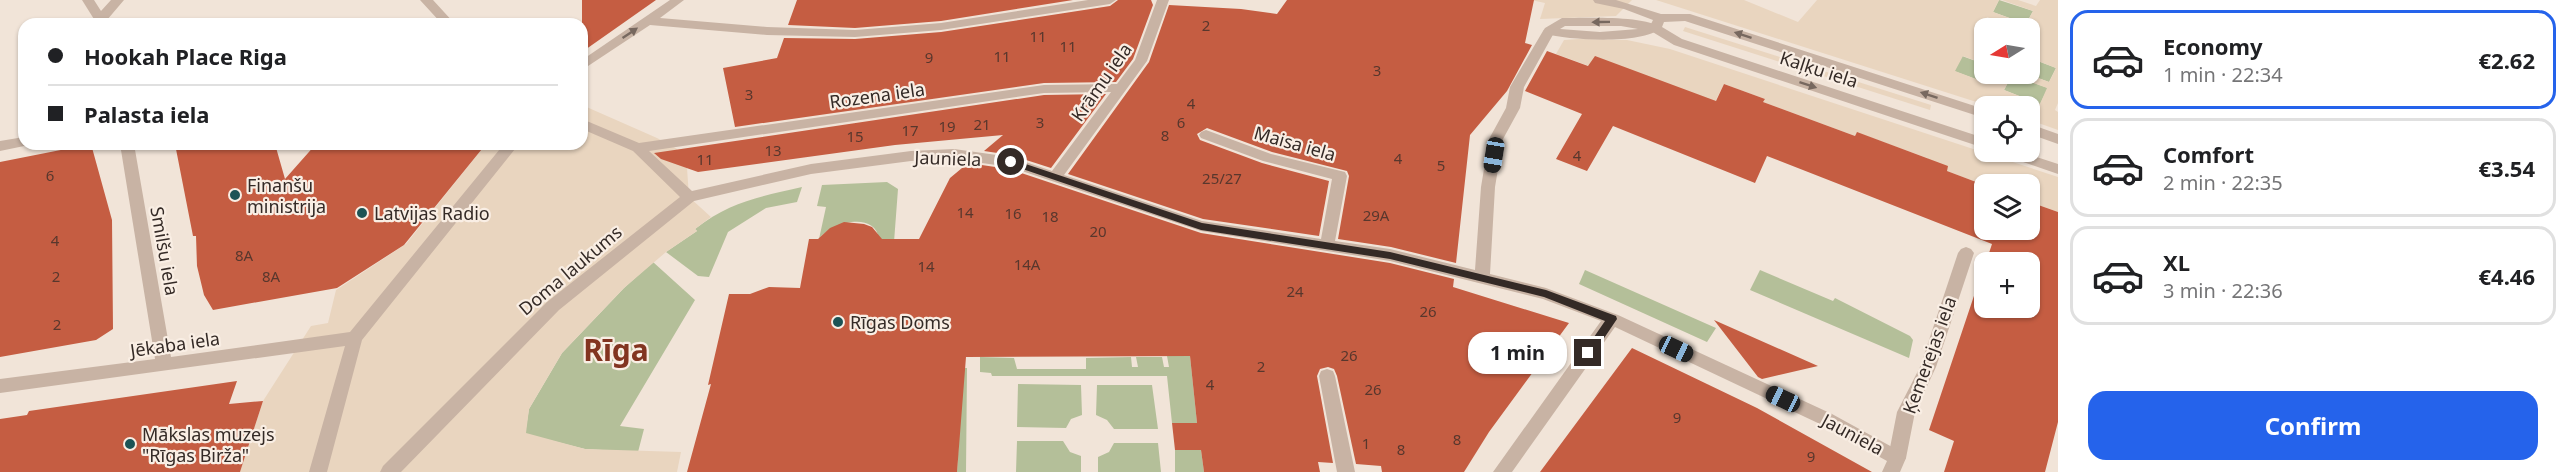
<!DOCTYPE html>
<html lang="en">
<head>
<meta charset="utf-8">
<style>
	:root { --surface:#fff; --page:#f6f6f6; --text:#202124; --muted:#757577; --line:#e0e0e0; --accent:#2563eb }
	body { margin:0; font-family:"Noto Sans",sans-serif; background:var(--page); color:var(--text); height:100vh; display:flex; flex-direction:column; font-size:22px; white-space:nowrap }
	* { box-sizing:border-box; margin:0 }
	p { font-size:20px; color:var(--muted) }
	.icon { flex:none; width:33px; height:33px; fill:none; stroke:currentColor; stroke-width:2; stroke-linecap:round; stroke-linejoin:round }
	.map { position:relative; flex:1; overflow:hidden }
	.panel { display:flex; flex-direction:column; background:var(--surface); width:510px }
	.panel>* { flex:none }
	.top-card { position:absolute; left:18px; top:18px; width:570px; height:132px; border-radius:18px; box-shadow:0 2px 4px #0004; display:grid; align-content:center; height:132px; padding:0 30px; background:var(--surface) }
	.needle { width:39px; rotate:259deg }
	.buttons { position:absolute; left:1974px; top:18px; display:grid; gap:12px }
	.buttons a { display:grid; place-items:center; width:66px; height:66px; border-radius:12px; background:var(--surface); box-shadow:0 2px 4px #0004; font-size:30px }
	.end { position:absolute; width:27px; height:27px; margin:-14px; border:8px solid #342a26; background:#fff; box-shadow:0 0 0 3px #fff }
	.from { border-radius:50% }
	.bubble { position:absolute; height:42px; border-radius:18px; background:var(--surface); box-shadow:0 2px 4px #0004; font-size:20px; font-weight:700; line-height:42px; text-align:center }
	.car { position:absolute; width:18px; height:36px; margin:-18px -9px; border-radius:8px; box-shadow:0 0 4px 2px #0007; background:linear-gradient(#222 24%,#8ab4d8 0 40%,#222 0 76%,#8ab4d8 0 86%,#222 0) }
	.top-card b { display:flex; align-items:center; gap:21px; height:57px; font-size:22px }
	.top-card b+b { border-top:2px solid var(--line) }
	.top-card i { width:15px; height:15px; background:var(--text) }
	ul { padding:10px 0 0; list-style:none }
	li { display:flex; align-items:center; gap:18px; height:99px; margin:0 12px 9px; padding:0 18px; border:3px solid var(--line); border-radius:18px }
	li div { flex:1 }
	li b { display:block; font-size:22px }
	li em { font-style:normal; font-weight:700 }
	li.current { border-color:var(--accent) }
	li>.icon { width:54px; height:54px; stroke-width:1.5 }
	.primary-button { display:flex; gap:12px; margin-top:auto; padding:12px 30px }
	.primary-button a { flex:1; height:69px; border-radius:18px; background:var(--accent); color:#fff; font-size:24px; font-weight:700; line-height:69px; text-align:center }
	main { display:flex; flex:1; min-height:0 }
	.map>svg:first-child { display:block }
	.green { fill:#b4bf99 }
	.plaza { fill:#e9d5bf; fill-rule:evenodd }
	.building { fill:#c55d42 }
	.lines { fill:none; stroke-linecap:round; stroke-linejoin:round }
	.lane { fill:#c8b3a4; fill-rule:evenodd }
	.street { fill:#c8b3a4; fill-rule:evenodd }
	.oneway { fill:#77685f }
	.route { fill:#342a26 }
	.poi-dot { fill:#1c5355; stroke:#f9eee4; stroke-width:2 }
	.labels { text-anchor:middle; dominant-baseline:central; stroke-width:4.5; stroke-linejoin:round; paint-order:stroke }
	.number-label { font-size:15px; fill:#58372d }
	.street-label { font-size:18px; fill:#342a26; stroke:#f9eee4 }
	.poi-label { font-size:18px; fill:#342a26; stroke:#f9eee4; text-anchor:start }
	.town-label { font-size:30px; font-weight:bold; fill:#823420; stroke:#f9eee4 }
</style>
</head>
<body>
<main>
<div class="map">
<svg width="2058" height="472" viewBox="0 0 2058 472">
	<rect width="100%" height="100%" fill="#f1e4d8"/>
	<path class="green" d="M 1999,0 L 2033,11 L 2026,24 L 1993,12 Z
		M 1962,56 L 1984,64 L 1984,74 L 1995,74 L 1989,84 L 1954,71 Z
		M 2030,58 L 2056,68 L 2049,82 L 2027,74 L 2030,74 Z
		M 2012,75 L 2048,88 L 2040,104 L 2004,90 Z
		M 887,182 L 898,189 L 894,242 L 879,239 C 875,210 830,223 819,239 L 826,207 L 817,206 L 822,185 Z
		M 802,187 L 797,202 L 766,208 L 728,232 L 709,277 L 698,276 L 666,252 L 697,231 L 695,229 C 731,201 759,197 802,187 Z
		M 653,262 L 695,300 L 620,426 L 644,429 L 638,452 L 585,449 L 525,434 L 529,409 L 562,353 L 624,288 Z
		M 1585,270 L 1716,328 L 1707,342 L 1579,284 Z
		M 1760,270 L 1833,301 L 1835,298 L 1910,336 L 1913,340 L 1909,358 L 1750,290 Z
		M 1167,356 L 1190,356 L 1197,423 L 1172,423 L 1167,376 L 992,376 L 991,373 L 980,372 L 980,357 L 1014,358 L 1017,369 L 1086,369 L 1086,358 L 1131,357 L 1132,367 L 1138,367 L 1136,357 L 1162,357 L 1164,367 L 1169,367 Z
		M 963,368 L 967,368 L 966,472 L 957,472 Z
		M 1018,384 L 1081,385 L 1082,415 L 1071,419 L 1066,428 L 1017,427 Z
		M 1097,385 L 1152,385 L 1158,429 L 1114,429 L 1107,420 L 1096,415 Z
		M 1017,441 L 1063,441 L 1070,452 L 1081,456 L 1081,472 L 1016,472 Z
		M 1114,443 L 1158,443 L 1161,472 L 1098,472 L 1098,457 L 1109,452 Z
		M 1175,450 L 1201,450 L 1204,472 L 1175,472 Z"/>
	<path class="plaza" d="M 1531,0 L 1632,0 L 1616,16 L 1540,19 L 1545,3 Z
		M 1656,0 L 1744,0 L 1798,22 L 1817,0 L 1999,0 L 1993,12 L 2026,24 L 2033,11 L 2002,0 L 2018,0 L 2036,6 L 2040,0 L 2058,0 L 2058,103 L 2055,110 L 2058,112 L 2058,130 L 2030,120 L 2030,106 L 1989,106 ZM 1987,17 L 2018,28 L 2030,28 L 2030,58 L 2056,68 L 2049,82 L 2027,74 L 1995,74 L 1989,84 L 1955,71 L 1963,56 L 1984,64 L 1984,33 L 1980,30 ZM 2012,75 L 2047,88 L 2040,104 L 2004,90 Z
		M 1685,27 L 1931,105 L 1930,110 L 1683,31 Z
		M 1578,39 L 1627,40 L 1670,49 L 2058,177 L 2058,212 L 2030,202 L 2030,184 L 1984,185 L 1947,171 L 1927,158 L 1861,134 L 1856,133 L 1855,136 L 1763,102 L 1765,99 L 1724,84 L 1715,102 L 1589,66 L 1556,54 L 1564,40 Z
		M 582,105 L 657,138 L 677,149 L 687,168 L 689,197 L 711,217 L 695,229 L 697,231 L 666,252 L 624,288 L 562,353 L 529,409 L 526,433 L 585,449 L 681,452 L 677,472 L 240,472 L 263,401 L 311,326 L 328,323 L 336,290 L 406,244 L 486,144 L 582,144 Z"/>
	<path class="building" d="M 582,0 L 656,0 L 582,52 Z
		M 797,0 L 1073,0 L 941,21 L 855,28 L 788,25 Z
		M 1118,0 L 1151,0 L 1153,5 L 1133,59 L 1116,82 L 1044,83 L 735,127 L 723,68 L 777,58 L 784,38 L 855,39 L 941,32 L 1110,6 Z
		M 1287,0 L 1534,0 L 1525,43 L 1532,45 L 1507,91 L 1470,135 L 1456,263 L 1391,247 L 1338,239 L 1349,176 L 1347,171 L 1272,152 L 1207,128 L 1197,134 L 1200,140 L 1262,163 L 1329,181 L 1319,236 L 1203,219 L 1068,174 L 1149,62 L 1169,5 L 1241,9 L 1277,14 Z
		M 1547,51 L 1588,66 L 1595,56 L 1716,101 L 1724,84 L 1765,99 L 1763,102 L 1855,136 L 1857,132 L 1948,166 L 1947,171 L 1984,185 L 1984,230 L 2030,230 L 2030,202 L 2058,212 L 2058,422 L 2045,472 L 1944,472 L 1954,441 L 1929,430 L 1984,266 L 1984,308 L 2030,308 L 2030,262 L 1986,262 L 1992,244 L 1767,156 L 1755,183 L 1613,126 L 1587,171 L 1556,159 L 1582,114 L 1525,91 Z
		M 1106,94 L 1051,168 L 1011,155 L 984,151 L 1003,135 L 895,145 L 698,172 L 661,159 L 654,153 L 1044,95 Z
		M 91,144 L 112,220 L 113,329 L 96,340 L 0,357 L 0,162 Z
		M 175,144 L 275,144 L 285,179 L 316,144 L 486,144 L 404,245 L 337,288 L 213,310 L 204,295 L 197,266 L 196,236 L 193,236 Z
		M 968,163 L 1009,169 L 1201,233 L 1390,263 L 1454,279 L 1453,287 L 1569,323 L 1489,432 L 1464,472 L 1382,472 L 1381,466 L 1356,464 L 1337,376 L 1334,369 L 1328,367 L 1320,369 L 1317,376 L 1333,463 L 1318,462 L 1320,472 L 1204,472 L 1201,450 L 1175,450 L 1172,423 L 1197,423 L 1190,356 L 966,357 L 957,472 L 687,472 L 711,384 L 708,385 L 729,294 L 750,294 L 769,287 L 800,288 L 809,239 L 818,239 L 830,228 L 844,222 L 864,224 L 872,227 L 882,239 L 919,239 L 950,178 Z
		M 1714,320 L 1818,366 L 1762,379 L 1758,377 Z
		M 1632,348 L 1757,408 L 1872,472 L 1540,472 Z
		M 237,381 L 229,404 L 263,401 L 240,472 L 0,472 L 0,419 L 27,415 L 29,411 Z"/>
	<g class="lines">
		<path class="lane" d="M 1562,18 C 1583,18 1647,15 1661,28 C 1642,45 1569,40 1545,34 L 1543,31 L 1545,28 ZM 1565,26 L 1621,26 L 1638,29 L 1600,32 L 1560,29 Z
			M 1966,247 L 1971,249 L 1974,253 L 1936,367 L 1915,412 L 1906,458 L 1903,463 L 1897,466 L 1891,463 L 1888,458 L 1897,412 L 1920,367 L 1958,253 L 1961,249 Z"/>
		<path class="street" d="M 82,0 L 94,0 L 101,11 L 111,0 L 124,0 L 107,20 L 109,24 L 97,24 Z
			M 420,0 L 433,0 L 455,24 L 442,24 Z
			M 670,0 L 684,0 L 660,18 L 767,27 L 855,30 L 941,23 L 1088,0 L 1116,0 L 1110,4 L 941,30 L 855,37 L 767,35 L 650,25 L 582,70 L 582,60 Z
			M 1157,0 L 1169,0 L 1147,61 L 1064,175 L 1202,221 L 1321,239 L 1332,179 L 1263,161 L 1201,138 L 1199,135 L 1201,132 L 1206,130 L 1271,154 L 1345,172 L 1347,176 L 1335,241 L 1390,249 L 1475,270 L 1481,187 L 1489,139 L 1506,108 L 1510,87 L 1543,31 L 1549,27 L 1553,28 L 1555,31 L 1524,87 L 1520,108 L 1503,139 L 1495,187 L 1490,274 L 1546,288 L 1618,315 L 1832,414 L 1903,453 L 1906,458 L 1900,472 L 1882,472 L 1887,461 L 1820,424 L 1615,327 L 1512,472 L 1493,472 L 1601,321 L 1543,299 L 1390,261 L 1201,231 L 1010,167 L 954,159 L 911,161 L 811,174 L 694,201 L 559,310 L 401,472 L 380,472 L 383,466 L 547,302 L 680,197 L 633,151 L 582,129 L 582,119 L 639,143 L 1044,85 L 1117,84 L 1135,60 ZM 1111,92 L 1052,171 L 1011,157 L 954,149 L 911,151 L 811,164 L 692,191 L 649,151 L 1044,93 Z
			M 1593,0 L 1616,0 L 1661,14 L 1690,14 L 1984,109 L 1984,118 L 1685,21 L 1664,22 L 1662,27 L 1682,39 L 1984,138 L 1984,148 L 1674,45 L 1651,31 L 1649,28 L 1653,20 L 1624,9 L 1595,3 Z
			M 2030,124 L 2058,134 L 2058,144 L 2030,134 Z
			M 24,137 L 24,144 L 29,145 L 0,151 L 0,141 Z
			M 120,144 L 134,144 L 171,357 L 350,332 L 504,144 L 519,144 L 362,340 L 327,472 L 309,472 L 345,346 L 0,393 L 0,379 L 155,359 Z
			M 2001,152 L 2021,152 L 2058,164 L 2058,174 L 2003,155 Z
			M 1327,369 L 1333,371 L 1335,376 L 1355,472 L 1337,472 L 1319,376 L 1321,371 Z"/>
	</g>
	<defs><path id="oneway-solid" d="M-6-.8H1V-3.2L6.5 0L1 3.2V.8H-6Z" transform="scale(1.5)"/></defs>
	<g class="oneway">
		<use href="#oneway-solid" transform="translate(1601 22) rotate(179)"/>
		<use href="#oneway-solid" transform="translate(630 33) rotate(-34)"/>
		<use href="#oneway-solid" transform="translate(1743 35) rotate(-162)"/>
		<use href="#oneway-solid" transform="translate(1808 85) rotate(18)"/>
		<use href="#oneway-solid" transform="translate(1929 95) rotate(-162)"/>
	</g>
	<path class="route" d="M 1011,159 L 1202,223 L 1390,252 L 1546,290 L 1616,316 L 1617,319 L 1592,356 L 1588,357 L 1583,353 L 1605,321 L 1544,297 L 1390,259 L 1201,230 L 1008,164 L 1008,160 Z"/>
	<g class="poi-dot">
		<circle cx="235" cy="195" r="6"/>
		<circle cx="362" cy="213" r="6"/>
		<circle cx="838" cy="322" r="6"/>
		<circle cx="130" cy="444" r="6"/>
	</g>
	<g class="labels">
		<g class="number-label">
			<text x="1206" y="25">2</text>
			<text x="1038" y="36">11</text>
			<text x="1068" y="46">11</text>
			<text x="1002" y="56">11</text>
			<text x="929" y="57">9</text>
			<text x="1377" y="70">3</text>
			<text x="749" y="94">3</text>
			<text x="1191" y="103">4</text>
			<text x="1040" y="122">3</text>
			<text x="1181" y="122">6</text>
			<text x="982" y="124">21</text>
			<text x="947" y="126">19</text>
			<text x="910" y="130">17</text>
			<text x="1165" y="135">8</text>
			<text x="855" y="136">15</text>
			<text x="773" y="150">13</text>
			<text x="1577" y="155">4</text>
			<text x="1398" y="158">4</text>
			<text x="705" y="159">11</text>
			<text x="1441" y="165">5</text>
			<text x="50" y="175">6</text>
			<text x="1222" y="178">25/27</text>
			<text x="965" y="212">14</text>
			<text x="1013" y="213">16</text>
			<text x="1376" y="215">29A</text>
			<text x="1050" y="216">18</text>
			<text x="1098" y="231">20</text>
			<text x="55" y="240">4</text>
			<text x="244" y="255">8A</text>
			<text x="1027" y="264">14A</text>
			<text x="926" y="266">14</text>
			<text x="56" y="276">2</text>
			<text x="271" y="276">8A</text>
			<text x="1295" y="291">24</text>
			<text x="1428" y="311">26</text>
			<text x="57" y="324">2</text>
			<text x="1349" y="355">26</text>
			<text x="1261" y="366">2</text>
			<text x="1210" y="384">4</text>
			<text x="1373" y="389">26</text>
			<text x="1677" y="417">9</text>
			<text x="1457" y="439">8</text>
			<text x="1366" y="443">1</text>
			<text x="1401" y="449">8</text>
			<text x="1811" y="456">9</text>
		</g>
		<g class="street-label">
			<text transform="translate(1819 69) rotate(18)">Kaļķu iela</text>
			<text transform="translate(1101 82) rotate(-55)">Krāmu iela</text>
			<text transform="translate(877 95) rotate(-8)">Rozena iela</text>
			<text transform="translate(1295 143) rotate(16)">Maisa iela</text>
			<text transform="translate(948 158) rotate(2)">Jauniela</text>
			<text transform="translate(165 251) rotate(80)">Smilšu iela</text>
			<text transform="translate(570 270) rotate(-40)">Doma laukums</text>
			<text transform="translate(175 344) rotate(-8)">Jēkaba iela</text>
			<text transform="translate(1929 355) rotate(-70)">Ķemerejas iela</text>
			<text transform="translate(1853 434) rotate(28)">Jauniela</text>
		</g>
		<g class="poi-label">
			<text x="247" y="185">Finanšu<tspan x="247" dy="21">ministrija</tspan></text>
			<text x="374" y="213">Latvijas Radio</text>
			<text x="850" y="322">Rīgas Doms</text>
			<text x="142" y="434">Mākslas muzejs<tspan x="142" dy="21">"Rīgas Birža"</tspan></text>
		</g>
		<g class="town-label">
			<text x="616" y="349">Rīga</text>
		</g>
	</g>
</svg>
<div class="buttons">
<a><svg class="needle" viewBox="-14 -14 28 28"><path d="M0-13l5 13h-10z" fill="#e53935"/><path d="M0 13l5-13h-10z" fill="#757577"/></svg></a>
<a><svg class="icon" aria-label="locate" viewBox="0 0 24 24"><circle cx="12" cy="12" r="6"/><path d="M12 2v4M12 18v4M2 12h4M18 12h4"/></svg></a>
<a><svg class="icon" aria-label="layers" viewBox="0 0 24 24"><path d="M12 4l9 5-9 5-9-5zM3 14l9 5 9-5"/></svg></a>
<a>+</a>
</div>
<i class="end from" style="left:1011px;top:162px"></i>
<i class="end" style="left:1588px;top:353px"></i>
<div class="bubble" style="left:1468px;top:332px;width:99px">1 min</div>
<i class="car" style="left:1494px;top:155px;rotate:189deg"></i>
<i class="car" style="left:1676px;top:349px;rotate:115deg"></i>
<i class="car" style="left:1783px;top:399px;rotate:295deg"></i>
<div class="top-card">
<b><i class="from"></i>Hookah Place Riga</b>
<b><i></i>Palasta iela</b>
</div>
</div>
<section class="panel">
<ul>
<li class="current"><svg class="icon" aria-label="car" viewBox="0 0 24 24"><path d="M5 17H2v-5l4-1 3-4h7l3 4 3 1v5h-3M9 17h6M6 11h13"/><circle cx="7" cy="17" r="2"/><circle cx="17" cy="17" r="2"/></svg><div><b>Economy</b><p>1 min · 22:34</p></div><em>€2.62</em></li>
<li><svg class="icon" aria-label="car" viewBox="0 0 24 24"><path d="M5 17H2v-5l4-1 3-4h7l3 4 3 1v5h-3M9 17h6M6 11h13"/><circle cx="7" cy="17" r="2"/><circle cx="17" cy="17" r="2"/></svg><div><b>Comfort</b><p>2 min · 22:35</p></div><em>€3.54</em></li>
<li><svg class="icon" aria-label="car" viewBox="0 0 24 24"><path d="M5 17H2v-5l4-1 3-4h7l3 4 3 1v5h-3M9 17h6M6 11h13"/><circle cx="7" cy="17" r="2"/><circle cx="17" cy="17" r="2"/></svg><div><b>XL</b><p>3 min · 22:36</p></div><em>€4.46</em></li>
</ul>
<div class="primary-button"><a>Confirm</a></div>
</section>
</main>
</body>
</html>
